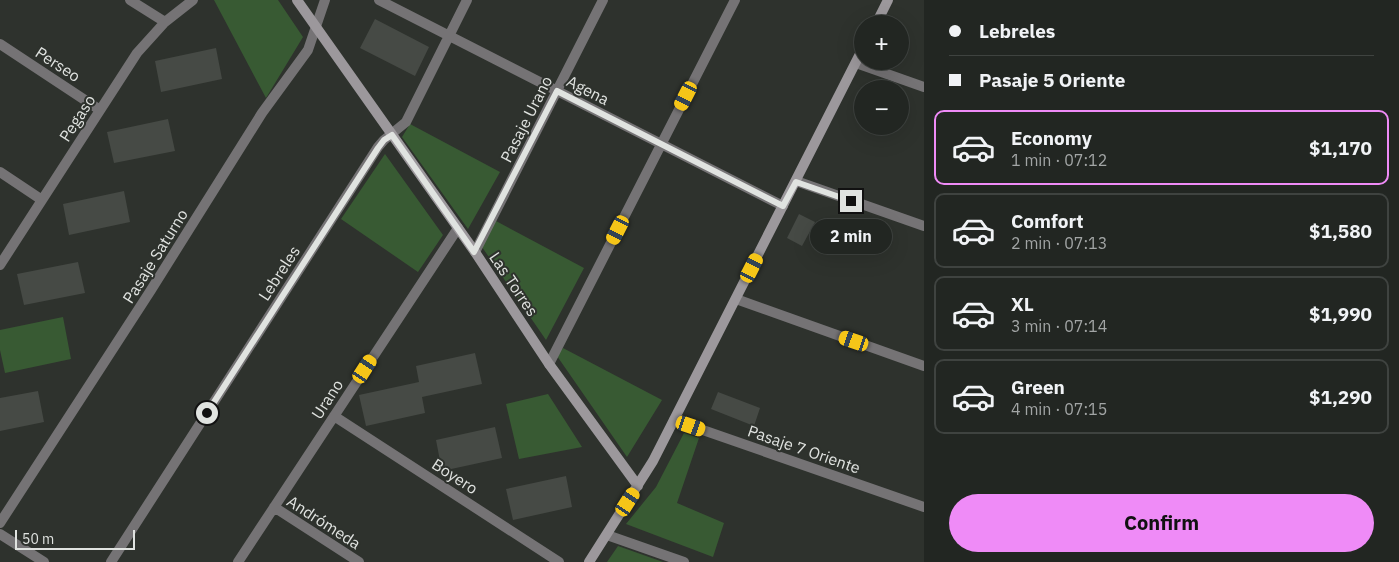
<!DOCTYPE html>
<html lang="en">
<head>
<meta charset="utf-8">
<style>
	:root { --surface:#222622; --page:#2a2e2a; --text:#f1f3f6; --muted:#a2a5a5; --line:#3f4340; --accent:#ef8bf7 }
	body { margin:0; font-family:"IBM Plex Sans",sans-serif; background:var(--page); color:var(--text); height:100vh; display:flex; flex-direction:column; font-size:19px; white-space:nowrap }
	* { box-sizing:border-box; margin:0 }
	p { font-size:16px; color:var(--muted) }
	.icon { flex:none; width:28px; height:28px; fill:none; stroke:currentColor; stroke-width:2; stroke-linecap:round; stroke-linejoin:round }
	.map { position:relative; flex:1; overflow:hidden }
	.sheet { display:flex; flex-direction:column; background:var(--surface); width:475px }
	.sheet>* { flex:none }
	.top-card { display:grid; align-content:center; height:110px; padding:0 25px; background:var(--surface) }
	.buttons { position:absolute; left:854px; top:15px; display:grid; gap:10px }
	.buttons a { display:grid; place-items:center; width:55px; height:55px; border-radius:50%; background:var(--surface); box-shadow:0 5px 20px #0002,0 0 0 1px var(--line); font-size:25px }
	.scale { position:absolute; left:15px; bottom:12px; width:120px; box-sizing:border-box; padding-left:5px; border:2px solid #e0e3e0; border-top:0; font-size:14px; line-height:18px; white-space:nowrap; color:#e0e3e0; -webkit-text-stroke:4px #2e322d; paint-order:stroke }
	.end { position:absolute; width:22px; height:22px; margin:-11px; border:6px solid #e0e3e0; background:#111; box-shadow:0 0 0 2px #111 }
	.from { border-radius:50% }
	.bubble { position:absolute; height:35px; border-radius:18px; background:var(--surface); box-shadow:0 5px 20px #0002,0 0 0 1px var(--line); font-size:16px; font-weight:800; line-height:35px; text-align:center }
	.car { position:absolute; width:15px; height:30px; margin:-15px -8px; border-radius:6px; box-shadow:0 0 4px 1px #0007; background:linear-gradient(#f5c518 24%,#345 0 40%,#f5c518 0 76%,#345 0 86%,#f5c518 0) }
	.top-card b { display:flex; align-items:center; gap:18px; height:48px; font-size:19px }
	.top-card b+b { border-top:1px solid var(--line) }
	.top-card i { width:12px; height:12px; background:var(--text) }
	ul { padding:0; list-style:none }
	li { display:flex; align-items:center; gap:15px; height:75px; margin:0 10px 8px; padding:0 15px; border:2px solid var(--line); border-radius:10px }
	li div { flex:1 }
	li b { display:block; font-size:19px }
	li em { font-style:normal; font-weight:800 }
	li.on { border-color:var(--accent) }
	li>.icon { width:45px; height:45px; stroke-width:1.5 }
	.primary-button { display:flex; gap:10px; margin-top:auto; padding:10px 25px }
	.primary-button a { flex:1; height:58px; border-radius:30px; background:var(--accent); color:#111; font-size:20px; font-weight:800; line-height:58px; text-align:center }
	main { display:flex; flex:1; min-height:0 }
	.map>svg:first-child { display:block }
	.green { fill:#385a33 }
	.building { fill:#464a45 }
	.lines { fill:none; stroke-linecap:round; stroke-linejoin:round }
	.street { stroke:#757375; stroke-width:10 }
	.secondary { stroke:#9c989c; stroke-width:10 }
	.route { stroke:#e0e3e0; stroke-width:6 }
	.labels { text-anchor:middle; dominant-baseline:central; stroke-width:4; stroke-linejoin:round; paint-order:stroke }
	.street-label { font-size:16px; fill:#e0e3e0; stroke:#2e322d }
</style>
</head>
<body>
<main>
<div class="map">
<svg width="924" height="562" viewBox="0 0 924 562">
	<rect width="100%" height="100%" fill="#2e322d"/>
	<path class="green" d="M 214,0 L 278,0 L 303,37 L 266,98 Z
		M 410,124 L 500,172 L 468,229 L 402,137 Z
		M 385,154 L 443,235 L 418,272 L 341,219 Z
		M 496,221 L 584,268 L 546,340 L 482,247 Z
		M 63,317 L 71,359 L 5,373 L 0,350 L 0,330 Z
		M 563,348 L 662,400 L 627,457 L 557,356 Z
		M 548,394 L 582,447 L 519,459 L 506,404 Z
		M 684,433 L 699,438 L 677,503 L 724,523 L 713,557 L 626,524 L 656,487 Z
		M 618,546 L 663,562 L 607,562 Z"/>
	<path class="building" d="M 375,19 L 429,47 L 415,76 L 360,48 Z
		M 216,48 L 222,79 L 161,92 L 155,61 Z
		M 168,119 L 175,151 L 114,163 L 107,132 Z
		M 124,191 L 130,222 L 69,235 L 63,204 Z
		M 799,214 L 815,222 L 802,246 L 787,238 Z
		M 78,262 L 85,293 L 24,305 L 17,274 Z
		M 475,353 L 482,384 L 422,397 L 425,413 L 366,426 L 359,395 L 419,382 L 416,366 Z
		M 38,391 L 44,422 L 0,431 L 0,398 Z
		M 718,392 L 760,408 L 754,426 L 711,409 Z
		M 495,427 L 502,458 L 442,471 L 436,440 Z
		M 566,476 L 572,507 L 513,520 L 506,489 Z"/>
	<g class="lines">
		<path class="street" d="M 130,0 L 165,22
			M 379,0 L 783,206
			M 0,44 L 100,110
			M 856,63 L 924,87
			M 0,172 L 42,200
			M 796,181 L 924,226
			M 475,252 L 603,0
			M 0,265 L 137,53 L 165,22 L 193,0
			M 736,299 L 924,366
			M 549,364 L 735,0
			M 334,416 L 559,562
			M 674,420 L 924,507
			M 274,507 L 359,562
			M 0,523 L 151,290 L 262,113 L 308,50 L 325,0
			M 0,534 L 44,562
			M 607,535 L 684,562
			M 111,562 L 378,147 L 384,140 L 406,122 L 467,0
			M 238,562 L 458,228"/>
		<path class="secondary" d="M 297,0 L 475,252 L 549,364 L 638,486
			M 876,24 L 888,0
			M 589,562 L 653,461 L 862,50"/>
	</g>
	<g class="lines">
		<path class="route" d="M 207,413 L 378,148 L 384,140 L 392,135 L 474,252 L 557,91 L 783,206 L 796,182 L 851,201"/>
	</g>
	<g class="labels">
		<g class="street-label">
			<text transform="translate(58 64) rotate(33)">Perseo</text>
			<text transform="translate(588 90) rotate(27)">Agena</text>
			<text transform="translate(77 118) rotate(-57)">Pegaso</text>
			<text transform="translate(526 119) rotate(-63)">Pasaje Urano</text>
			<text transform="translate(155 256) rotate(-58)">Pasaje Saturno</text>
			<text transform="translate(279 273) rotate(-57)">Lebreles</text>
			<text transform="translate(514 284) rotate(56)">Las Torres</text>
			<text transform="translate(327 399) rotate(-57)">Urano</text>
			<text transform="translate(804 449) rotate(19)">Pasaje 7 Oriente</text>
			<text transform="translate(455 476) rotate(33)">Boyero</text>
			<text transform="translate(324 522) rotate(33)">Andrómeda</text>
		</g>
	</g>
</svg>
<div class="buttons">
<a>+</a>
<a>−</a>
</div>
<div class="scale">50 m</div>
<i class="end from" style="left:207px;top:413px"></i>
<i class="end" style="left:851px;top:201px"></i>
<div class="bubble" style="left:810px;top:219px;width:82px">2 min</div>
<i class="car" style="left:686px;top:96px;rotate:207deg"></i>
<i class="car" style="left:618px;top:230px;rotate:207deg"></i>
<i class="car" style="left:752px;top:268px;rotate:27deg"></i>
<i class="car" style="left:854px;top:341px;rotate:289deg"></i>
<i class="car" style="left:365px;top:369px;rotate:33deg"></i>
<i class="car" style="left:691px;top:426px;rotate:109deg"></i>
<i class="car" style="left:628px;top:502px;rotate:33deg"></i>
</div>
<section class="sheet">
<div class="top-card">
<b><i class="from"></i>Lebreles</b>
<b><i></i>Pasaje 5 Oriente</b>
</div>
<ul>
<li class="on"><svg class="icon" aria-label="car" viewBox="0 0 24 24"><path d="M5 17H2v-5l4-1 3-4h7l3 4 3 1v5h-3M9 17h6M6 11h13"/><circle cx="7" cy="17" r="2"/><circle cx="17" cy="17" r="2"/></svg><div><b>Economy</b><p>1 min · 07:12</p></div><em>$1,170</em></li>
<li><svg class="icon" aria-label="car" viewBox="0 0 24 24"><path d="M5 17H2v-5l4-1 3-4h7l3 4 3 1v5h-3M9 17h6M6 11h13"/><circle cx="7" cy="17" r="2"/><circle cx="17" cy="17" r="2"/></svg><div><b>Comfort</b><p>2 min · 07:13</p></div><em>$1,580</em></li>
<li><svg class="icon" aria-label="car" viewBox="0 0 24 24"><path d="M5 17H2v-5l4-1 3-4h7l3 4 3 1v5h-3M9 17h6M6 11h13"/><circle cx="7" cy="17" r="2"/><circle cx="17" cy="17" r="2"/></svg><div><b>XL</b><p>3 min · 07:14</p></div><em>$1,990</em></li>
<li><svg class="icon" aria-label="car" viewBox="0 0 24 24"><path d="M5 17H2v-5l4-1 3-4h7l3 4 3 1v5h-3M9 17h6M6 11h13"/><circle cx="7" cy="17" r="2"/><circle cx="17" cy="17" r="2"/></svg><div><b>Green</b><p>4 min · 07:15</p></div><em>$1,290</em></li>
</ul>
<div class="primary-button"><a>Confirm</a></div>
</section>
</main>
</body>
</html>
